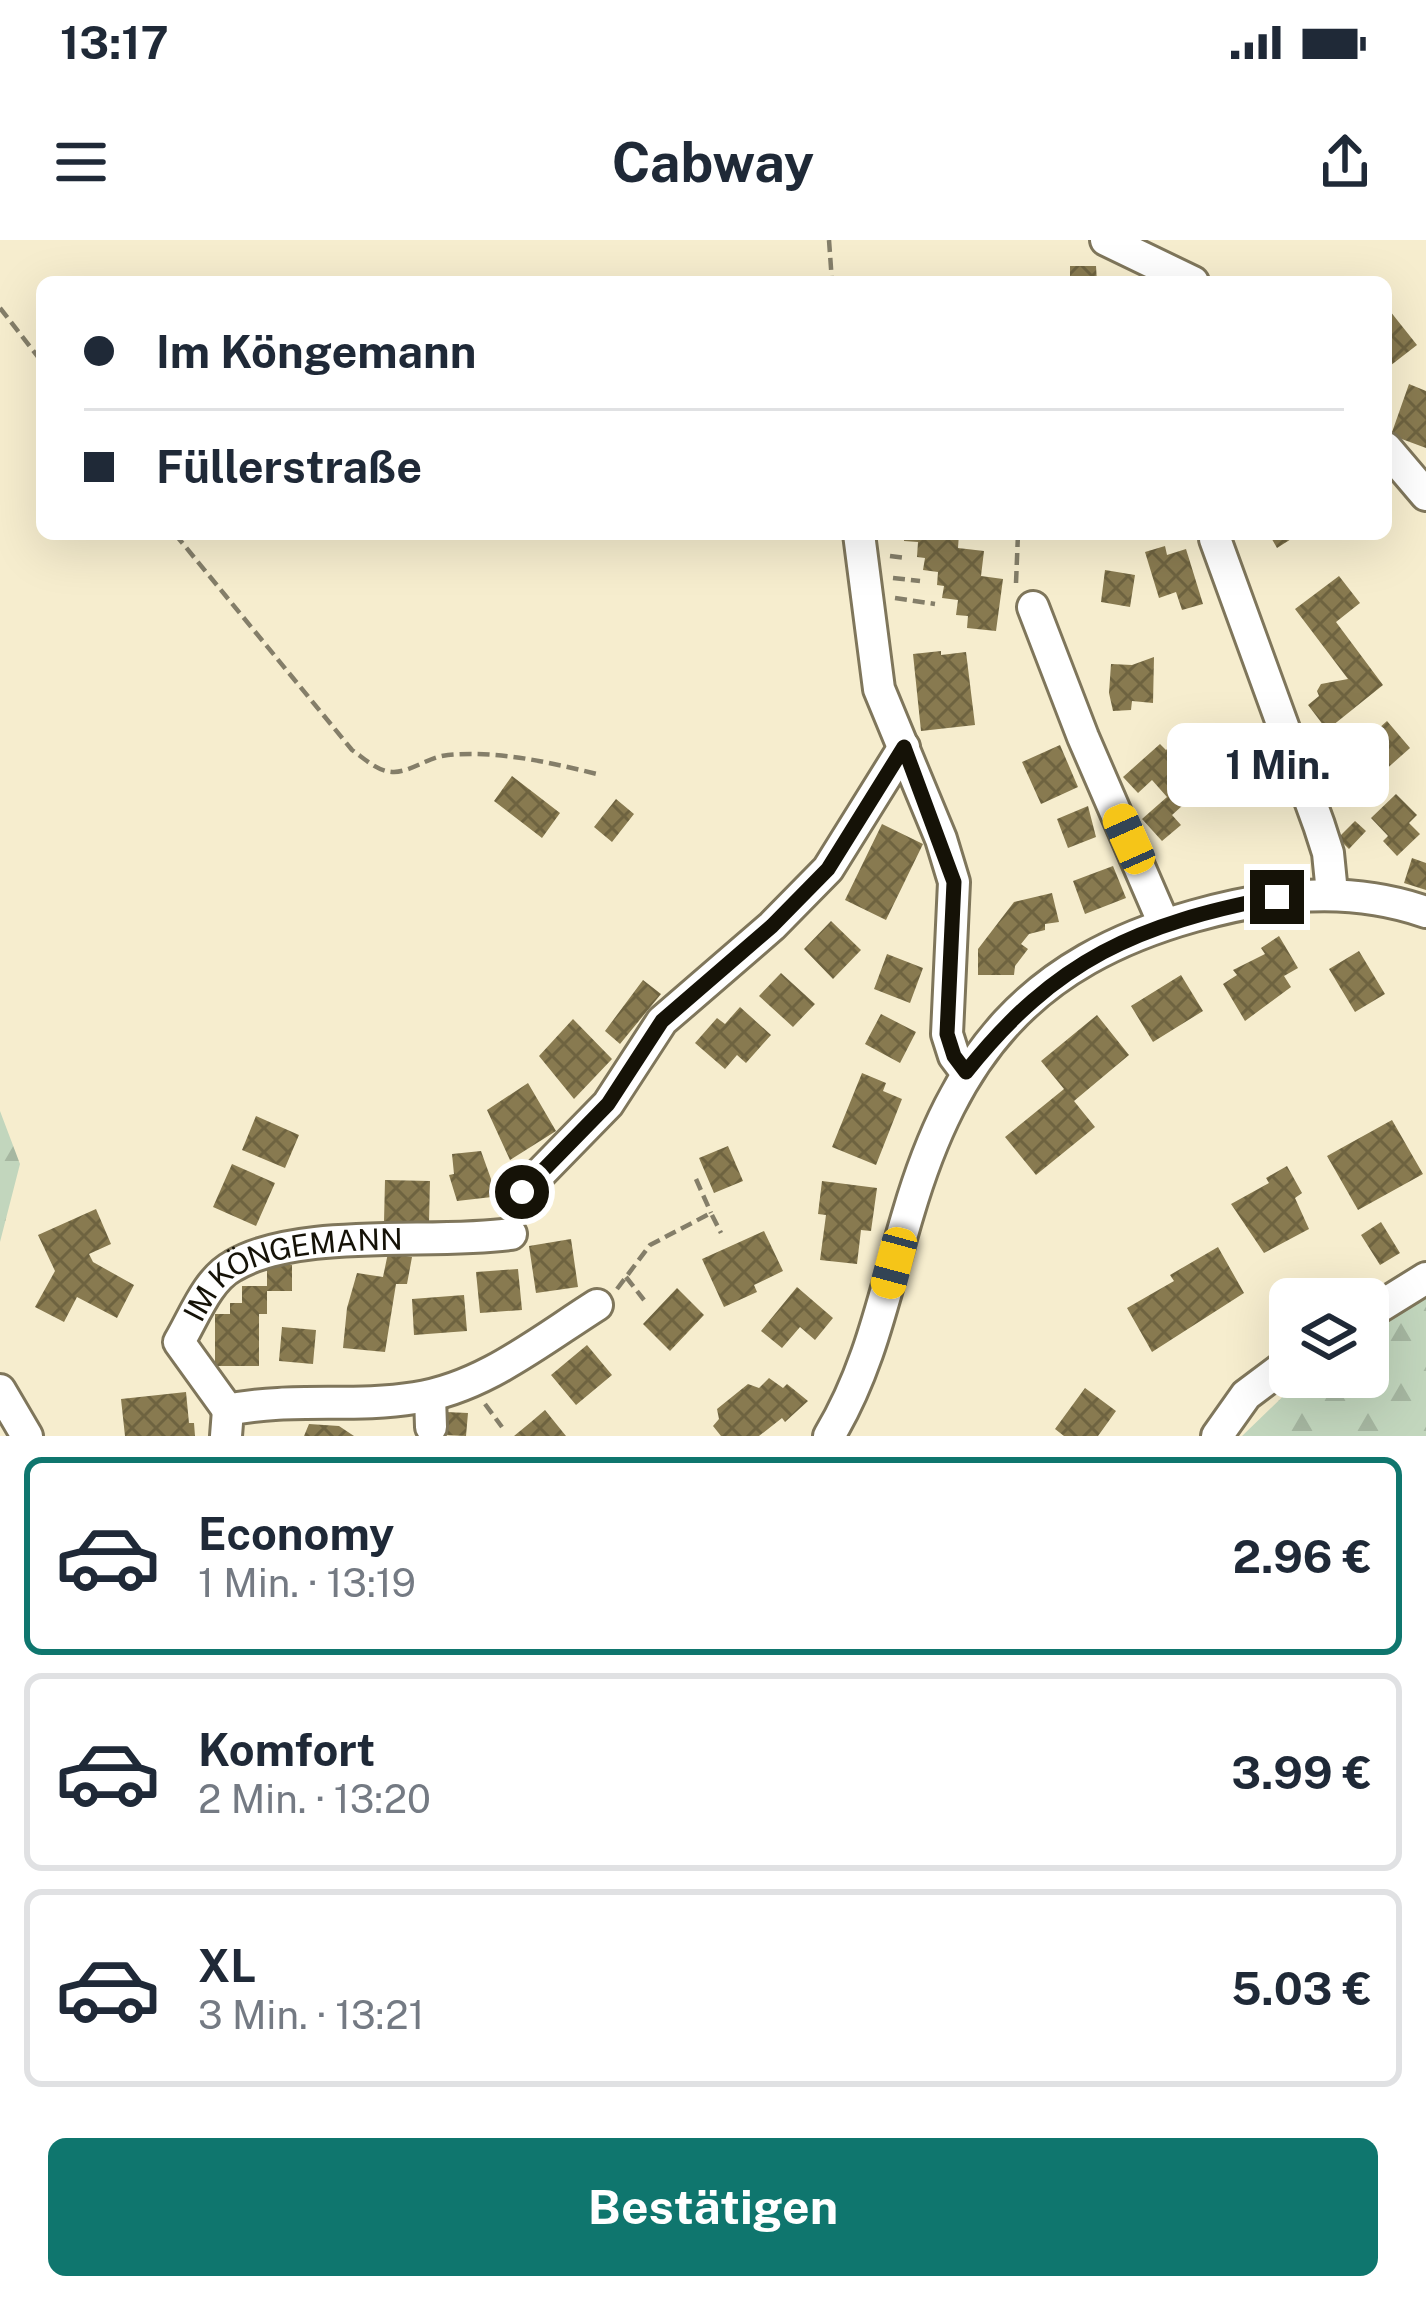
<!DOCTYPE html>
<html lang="de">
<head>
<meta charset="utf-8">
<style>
	:root { --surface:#fff; --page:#f6f6f7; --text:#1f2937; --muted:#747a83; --line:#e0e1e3; --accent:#0f766e }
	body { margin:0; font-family:"Public Sans",sans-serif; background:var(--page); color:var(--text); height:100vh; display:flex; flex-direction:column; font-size:45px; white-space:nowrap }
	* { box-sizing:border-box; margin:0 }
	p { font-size:39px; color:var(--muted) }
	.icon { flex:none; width:66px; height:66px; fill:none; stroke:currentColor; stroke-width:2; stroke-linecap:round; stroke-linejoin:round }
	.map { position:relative; height:1196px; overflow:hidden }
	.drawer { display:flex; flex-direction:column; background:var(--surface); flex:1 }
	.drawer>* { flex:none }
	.banner { position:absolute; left:36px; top:36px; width:1356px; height:264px; border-radius:18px; box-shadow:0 12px 48px #0002; display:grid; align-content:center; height:264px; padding:0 48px; background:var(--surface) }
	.fabs { position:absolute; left:1269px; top:1038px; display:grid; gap:24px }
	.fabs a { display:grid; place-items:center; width:120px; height:120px; border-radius:18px; background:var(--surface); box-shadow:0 12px 48px #0002; font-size:60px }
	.end { position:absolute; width:54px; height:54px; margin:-27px; border:15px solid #151207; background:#fff; box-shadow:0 0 0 6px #fff }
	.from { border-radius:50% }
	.bubble { position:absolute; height:84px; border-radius:18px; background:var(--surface); box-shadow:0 12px 48px #0002; font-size:39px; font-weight:700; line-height:84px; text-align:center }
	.car { position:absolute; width:36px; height:72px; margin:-36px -18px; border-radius:15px; box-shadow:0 0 9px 3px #0007; background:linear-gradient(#f5c518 24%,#345 0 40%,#f5c518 0 76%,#345 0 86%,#f5c518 0) }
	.banner b { display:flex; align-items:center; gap:42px; height:114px; font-size:45px }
	.banner b+b { border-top:3px solid var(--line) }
	.banner i { width:30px; height:30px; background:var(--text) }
	ul { padding:21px 0 0; list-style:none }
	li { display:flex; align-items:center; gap:36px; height:198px; margin:0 24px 18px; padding:0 24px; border:6px solid var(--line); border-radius:18px }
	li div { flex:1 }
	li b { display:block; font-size:45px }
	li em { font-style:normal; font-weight:700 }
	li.current { border-color:var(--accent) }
	li>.icon { width:108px; height:108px; stroke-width:1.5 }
	.cta { display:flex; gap:24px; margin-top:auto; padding:24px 48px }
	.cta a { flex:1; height:138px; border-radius:18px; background:var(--accent); color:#fff; font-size:48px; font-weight:700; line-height:138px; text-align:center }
	.status { display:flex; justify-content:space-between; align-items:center; height:84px; padding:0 60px; background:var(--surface); direction:ltr }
	.status svg { height:33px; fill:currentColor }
	header { display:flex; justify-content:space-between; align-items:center; height:156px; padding:0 48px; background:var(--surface); font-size:54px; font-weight:700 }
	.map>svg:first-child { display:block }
	.forest { fill:url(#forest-firs) }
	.building { fill:url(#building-cross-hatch) }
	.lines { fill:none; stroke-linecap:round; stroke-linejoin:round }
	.minor-casing { stroke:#7f765b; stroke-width:36 }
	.path { stroke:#847e69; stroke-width:4.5; stroke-dasharray:12 6; stroke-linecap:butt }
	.minor { stroke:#fff; stroke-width:30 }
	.tree { fill:#809167 }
	.route { stroke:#151207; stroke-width:15 }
	.labels { text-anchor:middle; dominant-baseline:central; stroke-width:10; stroke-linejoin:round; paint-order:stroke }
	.street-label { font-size:30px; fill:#151207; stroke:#fefaee }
</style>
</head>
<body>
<div class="status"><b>13:17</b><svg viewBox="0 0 49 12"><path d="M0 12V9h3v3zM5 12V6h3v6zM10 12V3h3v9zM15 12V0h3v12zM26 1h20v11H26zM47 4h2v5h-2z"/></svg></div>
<header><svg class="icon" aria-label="menu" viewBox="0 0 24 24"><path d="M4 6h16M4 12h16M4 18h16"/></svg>Cabway<svg class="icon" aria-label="share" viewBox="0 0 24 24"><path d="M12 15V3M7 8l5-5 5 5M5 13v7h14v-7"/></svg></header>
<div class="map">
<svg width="1426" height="1196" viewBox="0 0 1426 1196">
	<defs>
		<pattern id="forest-firs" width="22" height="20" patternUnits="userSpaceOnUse" patternTransform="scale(3)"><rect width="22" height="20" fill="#c2d6bd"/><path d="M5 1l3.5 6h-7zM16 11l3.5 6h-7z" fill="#a6b7a1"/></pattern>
		<pattern id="building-cross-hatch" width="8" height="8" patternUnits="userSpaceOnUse" patternTransform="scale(3)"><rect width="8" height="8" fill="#887a50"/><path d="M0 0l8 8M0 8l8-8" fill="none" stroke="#6e6340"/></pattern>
	</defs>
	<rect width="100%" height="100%" fill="#f6edce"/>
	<path class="forest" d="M 0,871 L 20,924 L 0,1002 Z
		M 1426,1048 L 1426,1196 L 1242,1196 L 1303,1137 L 1368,1137 L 1368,1087 Z"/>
	<path class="building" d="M 1070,26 L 1096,26 L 1097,42 L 1018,42 L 1018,37 L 1070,36 Z
		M 1386,66 L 1417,105 L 1386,129 Z
		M 1409,144 L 1426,151 L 1426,208 L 1391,195 Z
		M 904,294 L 959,294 L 958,308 L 984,311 L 981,336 L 1003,339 L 996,391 L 967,388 L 968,376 L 956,375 L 958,360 L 942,358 L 944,346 L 937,345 L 938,332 L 923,330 L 925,318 L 917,317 L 918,302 L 904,301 Z
		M 1269,294 L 1299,294 L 1277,308 Z
		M 1165,306 L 1167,315 L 1186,309 L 1203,364 L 1182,370 L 1176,352 L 1159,358 L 1145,312 Z
		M 1105,330 L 1135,335 L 1130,367 L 1101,362 Z
		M 1339,336 L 1360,363 L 1336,382 L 1383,445 L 1327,490 L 1308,465 L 1319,456 L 1317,451 L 1321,444 L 1348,439 L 1295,369 Z
		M 941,411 L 941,415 L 966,412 L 975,485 L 921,491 L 913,414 Z
		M 1154,417 L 1153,463 L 1132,461 L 1131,470 L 1113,471 L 1109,453 L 1111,424 L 1132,425 Z
		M 1387,481 L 1410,508 L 1374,540 L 1351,513 Z
		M 1194,484 L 1218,511 L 1191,536 L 1202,548 L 1172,575 L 1181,585 L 1162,601 L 1142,579 L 1167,557 L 1152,540 L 1138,553 L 1123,537 L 1160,504 L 1166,510 Z
		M 1331,492 L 1350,536 L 1324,547 L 1305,503 Z
		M 1060,505 L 1078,547 L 1041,564 L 1022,522 Z
		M 512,536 L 560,573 L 542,598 L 494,561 Z
		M 1396,554 L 1417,575 L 1409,583 L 1420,594 L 1397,616 L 1383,601 L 1388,596 L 1371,578 Z
		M 616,559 L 634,574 L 612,602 L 594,587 Z
		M 1088,566 L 1096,597 L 1068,608 L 1057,579 Z
		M 1355,581 L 1366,591 L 1349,609 L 1338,598 Z
		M 882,584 L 923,604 L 886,680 L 845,660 Z
		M 1412,618 L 1426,623 L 1426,650 L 1404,643 Z
		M 1113,626 L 1126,658 L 1085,674 L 1073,641 Z
		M 1052,653 L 1059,682 L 1045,684 L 1045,690 L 1029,694 L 1021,704 L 1028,709 L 1015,726 L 1014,735 L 978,735 L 978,709 L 1014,662 Z
		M 831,681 L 861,710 L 833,739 L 804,709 Z
		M 1279,696 L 1298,728 L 1284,736 L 1291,747 L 1245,781 L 1223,744 L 1237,735 L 1233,730 L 1265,714 L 1261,708 Z
		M 1359,711 L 1385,754 L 1355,772 L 1329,729 Z
		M 887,714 L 923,728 L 910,763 L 874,749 Z
		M 781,733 L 815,764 L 793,787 L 759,756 Z
		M 1181,735 L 1203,771 L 1153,802 L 1131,766 Z
		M 643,740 L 661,754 L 620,804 L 605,791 Z
		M 740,767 L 771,795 L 746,823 L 737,815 L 725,829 L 695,803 L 717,778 L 725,784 Z
		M 881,774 L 916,792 L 900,823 L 865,804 Z
		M 1097,775 L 1129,815 L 1074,861 L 1095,887 L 1036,935 L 1005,897 L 1064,849 L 1041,821 Z
		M 573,779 L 612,819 L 574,859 L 539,816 Z
		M 862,833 L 886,843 L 883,851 L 902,859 L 876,925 L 832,907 Z
		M 528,843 L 556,891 L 510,920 L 487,870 Z
		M 256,876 L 299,895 L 285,928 L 242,910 Z
		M 1392,880 L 1423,934 L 1358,970 L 1327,916 Z
		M 728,906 L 743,941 L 714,953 L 699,918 Z
		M 481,911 L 491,939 L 492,957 L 457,961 L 449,935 L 454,934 L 452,914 Z
		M 232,924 L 275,943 L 256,986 L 213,967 Z
		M 1287,926 L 1302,953 L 1295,958 L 1309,989 L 1264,1013 L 1231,964 L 1269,943 L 1266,938 Z
		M 385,940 L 430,941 L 429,982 L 384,982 Z
		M 822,941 L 877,948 L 871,991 L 861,990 L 857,1024 L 820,1020 L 826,975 L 818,974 Z
		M 96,969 L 111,1004 L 89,1014 L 93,1022 L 134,1045 L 117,1078 L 77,1057 L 64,1082 L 35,1067 L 55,1031 L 38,995 Z
		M 1381,982 L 1400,1013 L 1380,1025 L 1361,995 Z
		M 764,991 L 783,1031 L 754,1045 L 757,1052 L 724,1067 L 702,1019 Z
		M 571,999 L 578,1047 L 536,1053 L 529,1006 Z
		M 1218,1007 L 1244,1053 L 1152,1112 L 1127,1068 L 1174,1041 L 1170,1035 Z
		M 388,1013 L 412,1017 L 407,1044 L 396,1044 L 385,1112 L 343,1108 L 347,1068 L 357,1033 L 383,1037 Z
		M 267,1025 L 292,1025 L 292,1051 L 267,1051 L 267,1074 L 259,1074 L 259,1126 L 215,1126 L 215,1074 L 230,1074 L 230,1063 L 242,1063 L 242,1046 L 267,1046 Z
		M 518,1029 L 522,1070 L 480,1073 L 476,1032 Z
		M 797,1047 L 833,1078 L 815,1100 L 800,1087 L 782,1108 L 761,1091 Z
		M 677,1048 L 704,1075 L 670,1111 L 643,1084 Z
		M 464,1055 L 467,1091 L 414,1095 L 412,1059 Z
		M 282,1087 L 316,1090 L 313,1124 L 279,1121 Z
		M 587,1105 L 612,1135 L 576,1165 L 551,1135 Z
		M 769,1138 L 783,1148 L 787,1144 L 808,1161 L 785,1182 L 782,1178 L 759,1196 L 721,1196 L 713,1186 L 719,1179 L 717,1169 L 748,1144 L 759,1148 Z
		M 1085,1148 L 1116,1171 L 1098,1196 L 1064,1196 L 1055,1189 Z
		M 186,1152 L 189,1183 L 194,1183 L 195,1196 L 125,1196 L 121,1159 Z
		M 545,1170 L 566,1196 L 514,1196 L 531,1182 Z
		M 446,1172 L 468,1173 L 466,1196 L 444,1195 Z
		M 309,1184 L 339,1186 L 354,1196 L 304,1196 Z"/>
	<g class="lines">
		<g class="minor-casing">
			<g id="minor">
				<path d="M 1106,0 L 1193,42"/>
				<path d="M 1386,208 L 1426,255"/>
				<path d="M 859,294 L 879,449 L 941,599 L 954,642 L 947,794 L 954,816 L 966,832"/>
				<path d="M 1215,299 L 1319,585 L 1328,613 L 1332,653"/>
				<path d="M 1033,367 L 1083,497 L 1164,684"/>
				<path d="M 522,952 L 608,864 L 662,781 L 772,686 L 828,629 L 904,507"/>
				<path d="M 1368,1074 L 1426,1038"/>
				<path d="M 0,1150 L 27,1196"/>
				<path d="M 430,1156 L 431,1187"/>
				<path id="s1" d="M 228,1170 L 179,1102 C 194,1077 207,1040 233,1026 C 298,987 433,1005 511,994"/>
				<path d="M 226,1196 L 228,1170 C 291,1157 353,1168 415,1158 C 483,1148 540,1101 597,1065"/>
				<path d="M 829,1196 C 871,1127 885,1050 908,974 C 955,814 1030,722 1194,676 C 1273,654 1347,645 1426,672"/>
				<path d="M 1217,1196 L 1246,1155 L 1290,1122"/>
			</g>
		</g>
		<path class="path" d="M 829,0 L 832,42
			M 0,68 L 42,122
			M 175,294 L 352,510 C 365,519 378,532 394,532 C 413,531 428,517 448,515 C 499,510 552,523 601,535
			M 890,316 L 906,318
			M 893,338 L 920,341
			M 1016,343 L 1018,294
			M 895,358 L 935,364
			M 696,939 L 711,973
			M 626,1037 L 644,1060
			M 617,1049 L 650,1005 L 711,973 L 721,993
			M 485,1164 L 502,1187"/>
		<use href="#minor" class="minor"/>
	</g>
	<circle class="tree" cx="1299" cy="639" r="9"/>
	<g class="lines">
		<path class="route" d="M 522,952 L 608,864 L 662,781 L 772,686 L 828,629 L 904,507 L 954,642 L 947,794 L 954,816 L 966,832 C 1056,719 1137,684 1277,657"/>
	</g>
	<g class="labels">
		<g class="street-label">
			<text stroke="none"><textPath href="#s1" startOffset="231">IM KÖNGEMANN</textPath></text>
		</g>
	</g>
</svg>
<div class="fabs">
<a><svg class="icon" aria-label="layers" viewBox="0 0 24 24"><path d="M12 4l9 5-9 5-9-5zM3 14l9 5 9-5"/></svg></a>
</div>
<i class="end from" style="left:522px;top:952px"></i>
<i class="end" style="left:1277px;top:657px"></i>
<div class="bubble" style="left:1167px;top:483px;width:222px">1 Min.</div>
<i class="car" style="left:1129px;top:599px;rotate:336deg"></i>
<i class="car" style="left:894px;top:1023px;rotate:195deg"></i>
<div class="banner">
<b><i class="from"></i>Im Köngemann</b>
<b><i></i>Füllerstraße</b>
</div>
</div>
<section class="drawer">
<ul>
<li class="current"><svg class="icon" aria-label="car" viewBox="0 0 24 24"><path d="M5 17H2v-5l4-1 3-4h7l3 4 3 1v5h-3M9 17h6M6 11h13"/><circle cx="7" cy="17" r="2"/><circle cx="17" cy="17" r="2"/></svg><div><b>Economy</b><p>1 Min. · 13:19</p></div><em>2.96 €</em></li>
<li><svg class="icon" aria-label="car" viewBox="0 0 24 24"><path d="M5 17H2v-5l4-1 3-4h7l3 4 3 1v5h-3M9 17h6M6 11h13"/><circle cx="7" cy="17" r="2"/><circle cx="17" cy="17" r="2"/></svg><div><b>Komfort</b><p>2 Min. · 13:20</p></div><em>3.99 €</em></li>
<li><svg class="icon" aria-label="car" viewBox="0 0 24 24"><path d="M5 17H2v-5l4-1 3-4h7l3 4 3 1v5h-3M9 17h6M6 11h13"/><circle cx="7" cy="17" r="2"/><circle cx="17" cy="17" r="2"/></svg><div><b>XL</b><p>3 Min. · 13:21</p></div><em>5.03 €</em></li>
</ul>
<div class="cta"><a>Bestätigen</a></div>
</section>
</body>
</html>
